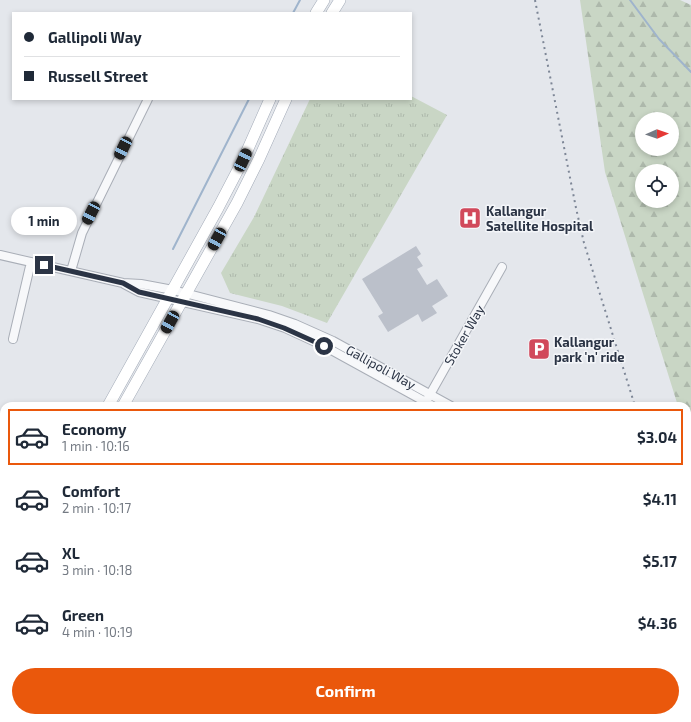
<!DOCTYPE html>
<html lang="en">
<head>
<meta charset="utf-8">
<style>
	:root { --surface:#fff; --page:#f2f2f3; --text:#1f2937; --muted:#747a83; --line:#e0e1e3; --accent:#ea580c }
	body { margin:0; font-family:"Exo 2",sans-serif; background:var(--page); color:var(--text); height:100vh; display:flex; flex-direction:column; font-size:15px; white-space:nowrap }
	* { box-sizing:border-box; margin:0 }
	p { font-size:13px; color:var(--muted) }
	.icon { flex:none; width:22px; height:22px; fill:none; stroke:currentColor; stroke-width:2; stroke-linecap:round; stroke-linejoin:round }
	.map { position:relative; flex:1; overflow:hidden }
	.side { position:absolute; left:0px; top:402px; width:691px; height:320px; display:flex; flex-direction:column; background:var(--surface); border-radius:12px 12px 0 0; box-shadow:0 2px 6px #0003 }
	.side>* { flex:none }
	.guide { position:absolute; left:12px; top:12px; width:400px; height:88px; border-radius:0px; box-shadow:0 2px 6px #0003; display:grid; align-content:center; height:88px; padding:0 12px; background:var(--surface) }
	.needle { width:26px; rotate:88deg }
	.controls { position:absolute; left:635px; top:112px; display:grid; gap:8px }
	.controls a { display:grid; place-items:center; width:44px; height:44px; border-radius:50%; background:var(--surface); box-shadow:0 2px 6px #0003; font-size:20px }
	.end { position:absolute; width:18px; height:18px; margin:-9px; border:5px solid #2b3445; background:#fff; box-shadow:0 0 0 2px #fff }
	.from { border-radius:50% }
	.bubble { position:absolute; height:28px; border-radius:14px; background:var(--surface); box-shadow:0 2px 6px #0003; font-size:13px; font-weight:700; line-height:28px; text-align:center }
	.car { position:absolute; width:12px; height:24px; margin:-12px -6px; border-radius:5px; box-shadow:0 0 3px 1px #0007; background:linear-gradient(#222 24%,#8ab4d8 0 40%,#222 0 76%,#8ab4d8 0 86%,#222 0) }
	.guide b { display:flex; align-items:center; gap:14px; height:38px; font-size:15px }
	.guide b+b { border-top:1px solid var(--line) }
	.guide i { width:10px; height:10px; background:var(--text) }
	ul { padding:7px 0 0; list-style:none }
	li { display:flex; align-items:center; gap:12px; height:56px; margin:0 8px 6px; padding:0 4px; border:2px solid transparent; border-radius:0px }
	li div { flex:1 }
	li b { display:block; font-size:15px }
	li em { font-style:normal; font-weight:700 }
	li.active { border-color:var(--accent) }
	li>.icon { width:36px; height:36px; stroke-width:1.5 }
	.button { display:flex; gap:8px; margin-top:auto; padding:8px 12px }
	.button a { flex:1; height:46px; border-radius:24px; background:var(--accent); color:#fff; font-size:16px; font-weight:700; line-height:46px; text-align:center }
	.map>svg:first-child { display:block }
	.grass { fill:url(#grass-tufts) }
	.forest { fill:url(#forest-firs); fill-rule:evenodd }
	.lines { fill:none; stroke-linecap:round; stroke-linejoin:round }
	.stream { stroke:#9fb4cc; stroke-width:2 }
	.building { fill:#bbc0ca }
	.minor-casing { stroke:#a9aeb7; stroke-width:10 }
	.major-casing { stroke:#a3abb8; stroke-width:12 }
	.minor { stroke:#f7f8fa; stroke-width:8 }
	.major { stroke:#fff; stroke-width:11 }
	.rail { stroke:#7d8696; stroke-width:2; stroke-dasharray:2 4; stroke-linecap:butt }
	.route { stroke:#2b3445; stroke-width:5 }
	.labels { text-anchor:middle; dominant-baseline:central; stroke-width:3; stroke-linejoin:round; paint-order:stroke }
	.poi-label { font-size:13px; font-weight:bold; fill:#2b3445; stroke:#f4f6f9; text-anchor:start }
	.street-label { font-size:13px; fill:#2b3445; stroke:#f4f6f9 }
</style>
</head>
<body>
<div class="map">
<svg width="691" height="722" viewBox="0 0 691 722">
	<defs>
		<pattern id="grass-tufts" width="24" height="20" patternUnits="userSpaceOnUse"><rect width="24" height="20" fill="#c9d6c5"/><path d="M3 7l-1-3M5 7V3M7 7l1-3M15 17l-1-3M17 17v-4M19 17l1-3" fill="none" stroke="#adb8ab"/></pattern>
		<pattern id="forest-firs" width="22" height="20" patternUnits="userSpaceOnUse"><rect width="22" height="20" fill="#c9d6c5"/><path d="M5 1l3.5 6h-7zM16 11l3.5 6h-7z" fill="#adb8ab"/></pattern>
	</defs>
	<rect width="100%" height="100%" fill="#e4e7ec"/>
	<path class="grass" d="M 411,96 L 447,115 L 327,323 L 282,306 L 230,293 L 221,273 L 254,217 L 310,99 L 411,99 Z"/>
	<path class="forest" d="M 580,0 L 680,0 L 691,5 L 691,448 L 687,435 L 687,406 L 678,406 L 605,172 ZM 642,119 L 672,119 L 672,149 L 642,149 ZM 642,171 L 672,171 L 672,201 L 642,201 Z"/>
	<g class="lines">
		<path class="stream" d="M 630,0 L 659,39 L 691,72
			M 293,13 L 300,0
			M 173,249 L 249,99"/>
	</g>
	<path class="building" d="M 416,246 L 421,254 L 417,257 L 423,266 L 417,269 L 427,285 L 437,279 L 448,296 L 432,306 L 437,313 L 422,322 L 418,314 L 388,332 L 378,316 L 383,313 L 362,279 Z"/>
	<g class="lines">
		<g class="minor-casing">
			<path id="minor" d="M 0,255 L 123,283 L 141,284 L 173,290 L 269,315 L 295,324 L 333,341 L 451,406
				M 71,271 L 82,233 L 148,99
				M 124,284 L 139,292 L 258,319 L 285,328 L 324,346 L 433,406
				M 13,339 L 31,262
				M 428,398 L 502,267
				M 0,417 L 4,418
				M 0,511 L 4,513
				M 687,540 L 691,542
				M 687,547 L 691,549
				M 344,718 L 344,722
				M 484,722 L 485,718
				M 603,722 L 605,718"/>
		</g>
		<g class="major-casing">
			<path id="major" d="M 316,13 L 324,0
				M 332,13 L 340,0
				M 108,406 L 218,208 L 243,160 L 270,99
				M 123,406 L 237,203 L 259,159 L 286,99
				M 0,599 L 4,592
				M 0,621 L 4,614"/>
		</g>
		<use href="#minor" class="minor"/>
		<use href="#major" class="major"/>
		<path class="rail" d="M 535,0 L 576,208 L 584,243 L 635,406
			M 687,571 L 691,581
			M 687,584 L 691,594"/>
	</g>
	<g class="lines">
		<path class="route" d="M 44,265 L 123,283 L 139,292 L 258,319 L 284,328 L 324,346"/>
	</g>
	<defs>
		<g id="hospital-square" transform="scale(1.15)"><rect x="-9" y="-9" width="18" height="18" rx="4" fill="#d1495b" stroke="#f4f6f9"/><path d="M-5-5h3v3.5h4V-5h3V5h-3V1.5h-4V5h-3Z" fill="#fff"/></g>
		<g id="parking-square" transform="scale(1.15)"><rect x="-9" y="-9" width="18" height="18" rx="4" fill="#d1495b" stroke="#f4f6f9"/><path d="M-3.5-5.5H1a3.5 3.5 0 0 1 0 7H-1V5.5H-3.5ZM-1-3.4V-.6H.8a1.4 1.4 0 0 0 0-2.8Z" fill="#fff"/></g>
	</defs>
	<g fill-rule="evenodd">
		<use href="#hospital-square" x="470" y="218"/>
		<use href="#parking-square" x="539" y="349"/>
	</g>
	<g class="labels">
		<g class="poi-label">
			<text x="486" y="211">Kallangur<tspan x="486" dy="15">Satellite Hospital</tspan></text>
			<text x="554" y="342">Kallangur<tspan x="554" dy="15">park 'n' ride</tspan></text>
		</g>
		<g class="street-label">
			<text transform="translate(464 335) rotate(-60)">Stoker Way</text>
			<text transform="translate(381 367) rotate(29)">Gallipoli Way</text>
		</g>
	</g>
</svg>
<div class="controls">
<a><svg class="needle" viewBox="-14 -14 28 28"><path d="M0-13l5 13h-10z" fill="#e53935"/><path d="M0 13l5-13h-10z" fill="#747a83"/></svg></a>
<a><svg class="icon" aria-label="locate" viewBox="0 0 24 24"><circle cx="12" cy="12" r="6"/><path d="M12 2v4M12 18v4M2 12h4M18 12h4"/></svg></a>
</div>
<i class="end from" style="left:324px;top:346px"></i>
<i class="end" style="left:44px;top:265px"></i>
<div class="bubble" style="left:11px;top:207px;width:66px">1 min</div>
<i class="car" style="left:123px;top:148px;rotate:206deg"></i>
<i class="car" style="left:243px;top:160px;rotate:25deg"></i>
<i class="car" style="left:91px;top:213px;rotate:207deg"></i>
<i class="car" style="left:217px;top:239px;rotate:209deg"></i>
<i class="car" style="left:170px;top:322px;rotate:209deg"></i>
<div class="guide">
<b><i class="from"></i>Gallipoli Way</b>
<b><i></i>Russell Street</b>
</div>
<section class="side">
<ul>
<li class="active"><svg class="icon" aria-label="car" viewBox="0 0 24 24"><path d="M5 17H2v-5l4-1 3-4h7l3 4 3 1v5h-3M9 17h6M6 11h13"/><circle cx="7" cy="17" r="2"/><circle cx="17" cy="17" r="2"/></svg><div><b>Economy</b><p>1 min · 10:16</p></div><em>$3.04</em></li>
<li><svg class="icon" aria-label="car" viewBox="0 0 24 24"><path d="M5 17H2v-5l4-1 3-4h7l3 4 3 1v5h-3M9 17h6M6 11h13"/><circle cx="7" cy="17" r="2"/><circle cx="17" cy="17" r="2"/></svg><div><b>Comfort</b><p>2 min · 10:17</p></div><em>$4.11</em></li>
<li><svg class="icon" aria-label="car" viewBox="0 0 24 24"><path d="M5 17H2v-5l4-1 3-4h7l3 4 3 1v5h-3M9 17h6M6 11h13"/><circle cx="7" cy="17" r="2"/><circle cx="17" cy="17" r="2"/></svg><div><b>XL</b><p>3 min · 10:18</p></div><em>$5.17</em></li>
<li><svg class="icon" aria-label="car" viewBox="0 0 24 24"><path d="M5 17H2v-5l4-1 3-4h7l3 4 3 1v5h-3M9 17h6M6 11h13"/><circle cx="7" cy="17" r="2"/><circle cx="17" cy="17" r="2"/></svg><div><b>Green</b><p>4 min · 10:19</p></div><em>$4.36</em></li>
</ul>
<div class="button"><a>Confirm</a></div>
</section>
</div>
</body>
</html>
